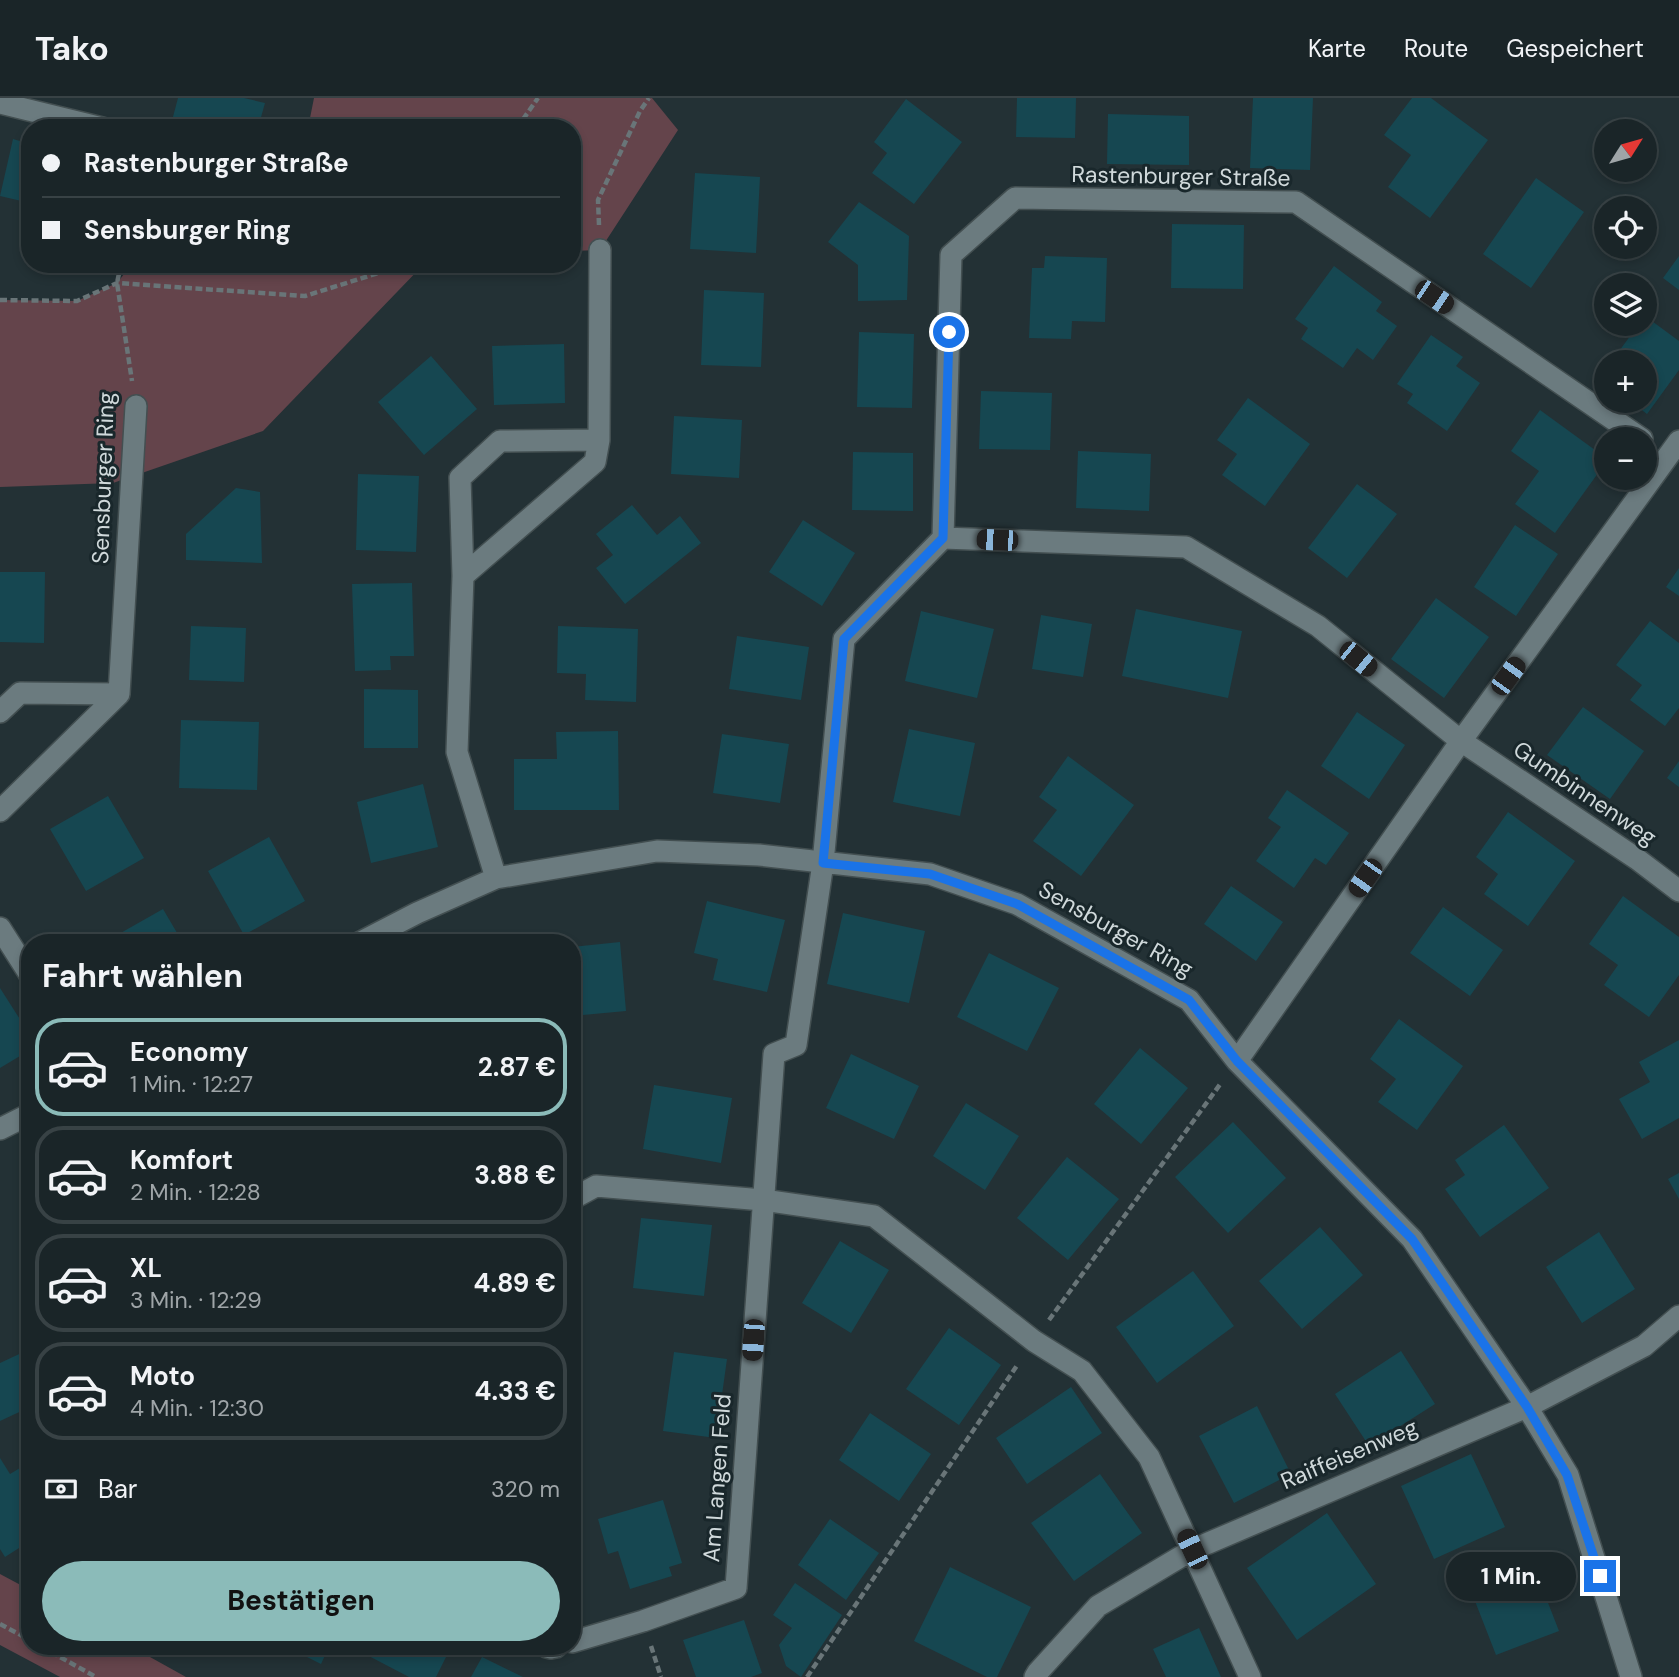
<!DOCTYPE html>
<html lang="de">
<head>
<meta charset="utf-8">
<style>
	:root { --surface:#1a2528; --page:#273134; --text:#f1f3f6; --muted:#9fa5a8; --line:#384245; --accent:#8bbbb9 }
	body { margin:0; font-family:"DM Sans",sans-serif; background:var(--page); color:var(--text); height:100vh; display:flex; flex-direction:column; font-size:26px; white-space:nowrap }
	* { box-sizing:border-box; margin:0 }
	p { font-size:23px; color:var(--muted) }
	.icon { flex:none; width:38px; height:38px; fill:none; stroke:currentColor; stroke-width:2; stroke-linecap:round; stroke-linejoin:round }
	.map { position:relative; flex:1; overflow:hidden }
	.drawer { position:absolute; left:21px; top:836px; width:560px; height:721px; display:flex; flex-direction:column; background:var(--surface); border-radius:28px; box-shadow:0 4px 10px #0003,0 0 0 2px var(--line) }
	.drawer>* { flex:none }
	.top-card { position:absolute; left:21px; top:21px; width:560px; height:154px; border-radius:28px; box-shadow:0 4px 10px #0003,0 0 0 2px var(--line); display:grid; align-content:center; height:154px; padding:0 21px; background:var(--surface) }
	.needle { width:46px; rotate:53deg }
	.controls { position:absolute; left:1594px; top:21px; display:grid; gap:14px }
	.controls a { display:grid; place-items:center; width:63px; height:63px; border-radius:50%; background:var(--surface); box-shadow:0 4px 10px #0003,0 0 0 2px var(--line); font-size:35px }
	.end { position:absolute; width:32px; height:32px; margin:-16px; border:9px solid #1a73e8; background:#fff; box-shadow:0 0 0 4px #fff }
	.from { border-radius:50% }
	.bubble { position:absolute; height:49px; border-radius:24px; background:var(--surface); box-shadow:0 4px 10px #0003,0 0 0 2px var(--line); font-size:23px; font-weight:700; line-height:49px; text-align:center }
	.car { position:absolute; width:21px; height:42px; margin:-21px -10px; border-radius:9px; box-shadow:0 0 5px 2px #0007; background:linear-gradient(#222 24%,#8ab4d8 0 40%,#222 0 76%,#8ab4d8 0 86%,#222 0) }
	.top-card b { display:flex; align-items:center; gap:24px; height:66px; font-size:26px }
	.top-card b+b { border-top:2px solid var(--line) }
	.top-card i { width:18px; height:18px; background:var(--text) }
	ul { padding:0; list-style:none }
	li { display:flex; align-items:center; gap:21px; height:98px; margin:0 14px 10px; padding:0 7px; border:4px solid var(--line); border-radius:28px }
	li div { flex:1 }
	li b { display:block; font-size:26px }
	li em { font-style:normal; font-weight:700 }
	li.selected { border-color:var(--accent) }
	li>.icon { width:63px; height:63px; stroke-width:1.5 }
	h2 { padding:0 21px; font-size:32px; line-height:84px }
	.pay { display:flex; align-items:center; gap:18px; height:77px; padding:0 21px; font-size:26px }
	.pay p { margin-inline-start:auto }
	.primary-button { display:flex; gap:14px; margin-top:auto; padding:14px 21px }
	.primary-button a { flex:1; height:80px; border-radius:42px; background:var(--accent); color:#111; font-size:28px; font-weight:700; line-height:80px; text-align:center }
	header { display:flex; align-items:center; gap:42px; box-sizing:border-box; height:98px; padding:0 35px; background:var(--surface); border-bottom:2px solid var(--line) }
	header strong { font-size:33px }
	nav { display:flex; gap:38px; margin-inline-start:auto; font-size:24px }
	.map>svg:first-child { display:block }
	.green { fill:#64444b }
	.building { fill:#164751 }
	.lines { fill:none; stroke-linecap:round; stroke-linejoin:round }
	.street-casing { stroke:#434f51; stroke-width:24 }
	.path { stroke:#697578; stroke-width:4.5; stroke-dasharray:7 3.5; stroke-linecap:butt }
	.street { stroke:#6b7b7f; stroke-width:21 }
	.route { stroke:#1a73e8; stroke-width:9 }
	.labels { text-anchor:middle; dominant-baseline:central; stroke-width:6; stroke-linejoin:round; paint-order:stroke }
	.street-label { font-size:23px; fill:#d0d9db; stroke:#19272b }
</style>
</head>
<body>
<header>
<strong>Tako</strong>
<nav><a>Karte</a><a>Route</a><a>Gespeichert</a></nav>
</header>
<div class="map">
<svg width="1679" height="1579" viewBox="0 0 1679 1579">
	<rect width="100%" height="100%" fill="#233135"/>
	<path class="green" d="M 314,0 L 652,0 L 678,32 L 600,152 L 572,153 L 572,30 L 308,30 Z
		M 132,166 L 424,166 L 263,333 L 113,385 L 0,389 L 0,202 L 77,203 L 117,185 Z
		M 0,1476 L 30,1492 L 30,1549 L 132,1549 L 186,1579 L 60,1579 L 0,1547 Z"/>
	<path class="building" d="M 178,0 L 244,0 L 265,5 L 258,30 L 170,30 Z
		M 1017,0 L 1076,0 L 1075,40 L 1016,39 Z
		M 1253,0 L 1313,0 L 1310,72 L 1250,70 Z
		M 1412,0 L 1431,0 L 1488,42 L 1430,120 L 1388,89 L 1411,57 L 1384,37 Z
		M 906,1 L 962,44 L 914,106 L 872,75 L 887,55 L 874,44 Z
		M 1108,16 L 1189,18 L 1189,67 L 1107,66 Z
		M 13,41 L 30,46 L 30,105 L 0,98 Z
		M 695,75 L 760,79 L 756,155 L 690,151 Z
		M 1536,80 L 1584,114 L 1531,190 L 1483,156 Z
		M 859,104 L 909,138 L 907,202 L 858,203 L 858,167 L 828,144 Z
		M 1172,126 L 1244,127 L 1243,191 L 1171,190 Z
		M 1045,158 L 1107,160 L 1105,224 L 1072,223 L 1071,241 L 1029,240 L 1032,170 L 1044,170 Z
		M 1679,158 L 1679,192 L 1663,180 Z
		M 1334,168 L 1382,204 L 1376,213 L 1397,228 L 1373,262 L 1357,250 L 1343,270 L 1301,241 L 1308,230 L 1295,221 Z
		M 704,192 L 764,195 L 761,269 L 701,267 Z
		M 1645,218 L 1679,243 L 1679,272 L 1647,316 L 1630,303 L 1645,303 L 1645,264 L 1611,264 L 1639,226 L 1645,226 Z
		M 859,234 L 914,236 L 912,310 L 857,309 Z
		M 1431,237 L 1463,259 L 1456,268 L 1480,285 L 1447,333 L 1407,305 L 1413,296 L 1397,286 Z
		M 564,246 L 565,305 L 494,307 L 492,248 Z
		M 431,258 L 477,311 L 424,357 L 378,304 Z
		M 981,293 L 1052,295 L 1050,352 L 979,351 Z
		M 1248,300 L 1310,346 L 1265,408 L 1222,377 L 1237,356 L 1217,342 Z
		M 1540,312 L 1606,360 L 1606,364 L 1555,435 L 1515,406 L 1539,373 L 1511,353 Z
		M 674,318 L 742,322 L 739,380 L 671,376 Z
		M 1078,353 L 1151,356 L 1149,413 L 1076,410 Z
		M 853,354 L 913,355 L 913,413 L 852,412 Z
		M 358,376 L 419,378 L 416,454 L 356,452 Z
		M 1357,386 L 1397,416 L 1347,480 L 1308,450 Z
		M 236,390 L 260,394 L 262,465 L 186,462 L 186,436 Z
		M 632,407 L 657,437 L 680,418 L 701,445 L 625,506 L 596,470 L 613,457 L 596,436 Z
		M 803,422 L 855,455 L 822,508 L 769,474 Z
		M 1515,427 L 1558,456 L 1516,518 L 1474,489 Z
		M 1679,470 L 1679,498 L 1666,489 Z
		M 0,474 L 45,474 L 44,545 L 0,544 Z
		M 412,485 L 414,558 L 390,558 L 391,572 L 355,573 L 352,486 Z
		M 1436,500 L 1489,539 L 1444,600 L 1391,561 Z
		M 1136,511 L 1242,533 L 1228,600 L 1122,578 Z
		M 921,513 L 994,531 L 977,600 L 905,583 Z
		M 1041,517 L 1092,526 L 1083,579 L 1032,571 Z
		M 1650,523 L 1679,545 L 1679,610 L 1665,628 L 1630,602 L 1642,587 L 1616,567 Z
		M 191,528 L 246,530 L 244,584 L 189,582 Z
		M 558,528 L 638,531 L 636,604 L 585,602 L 586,576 L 557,575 Z
		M 737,538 L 809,549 L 801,602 L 729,591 Z
		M 364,591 L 418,592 L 418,650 L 364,650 Z
		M 1583,609 L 1644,653 L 1610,701 L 1547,657 Z
		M 1357,614 L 1405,647 L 1369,701 L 1321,668 Z
		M 181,622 L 259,624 L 257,692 L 179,690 Z
		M 909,631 L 975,645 L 960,718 L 893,704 Z
		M 618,633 L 619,712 L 514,712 L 514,661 L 557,661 L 556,634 Z
		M 722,636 L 789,646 L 780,705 L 713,695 Z
		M 1068,658 L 1134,707 L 1081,778 L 1033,743 L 1057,712 L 1039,699 Z
		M 1679,663 L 1679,689 L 1667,680 Z
		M 423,686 L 438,749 L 371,765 L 357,704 Z
		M 1287,692 L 1349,735 L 1326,767 L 1315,760 L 1294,790 L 1256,763 L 1281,729 L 1268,720 Z
		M 108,698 L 144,760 L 86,793 L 50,731 Z
		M 1508,714 L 1575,763 L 1528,828 L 1484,796 L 1498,776 L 1476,759 Z
		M 269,739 L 305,803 L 244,837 L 208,773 Z
		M 1231,788 L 1283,824 L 1256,863 L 1204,826 Z
		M 1623,798 L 1679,839 L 1679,877 L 1649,919 L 1604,887 L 1618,867 L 1589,846 Z
		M 707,803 L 785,822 L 767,894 L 713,882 L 718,861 L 694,855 Z
		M 1443,809 L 1503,852 L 1470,898 L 1410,855 Z
		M 163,811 L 183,845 L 103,845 Z
		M 843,815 L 925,833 L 909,905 L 827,886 Z
		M 620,844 L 626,913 L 572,918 L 572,849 Z
		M 989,855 L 1059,890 L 1027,953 L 957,919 Z
		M 0,890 L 30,937 L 30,952 L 0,970 Z
		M 1399,921 L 1463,968 L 1417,1032 L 1378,1004 L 1396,981 L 1370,961 Z
		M 1679,942 L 1679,1020 L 1642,1041 L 1619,1001 L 1650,984 L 1639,964 Z
		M 1140,950 L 1188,990 L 1141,1046 L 1094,1006 Z
		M 851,956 L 919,988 L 894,1041 L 826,1010 Z
		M 654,987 L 732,1000 L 721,1065 L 643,1051 Z
		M 966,1005 L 1019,1038 L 985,1092 L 933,1058 Z
		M 1233,1024 L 1286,1080 L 1228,1135 L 1175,1079 Z
		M 1504,1027 L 1549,1090 L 1480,1139 L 1445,1091 L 1465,1077 L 1455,1062 Z
		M 1067,1059 L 1119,1101 L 1068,1162 L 1017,1120 Z
		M 1679,1075 L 1679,1101 L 1668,1081 Z
		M 641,1120 L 712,1127 L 704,1198 L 633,1190 Z
		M 1320,1129 L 1363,1177 L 1302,1231 L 1259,1183 Z
		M 1599,1134 L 1635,1191 L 1582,1225 L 1546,1169 Z
		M 840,1143 L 889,1172 L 851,1235 L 802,1205 Z
		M 1193,1173 L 1234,1228 L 1157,1285 L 1116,1229 Z
		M 949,1230 L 1001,1267 L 959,1327 L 906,1291 Z
		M 30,1251 L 30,1309 L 0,1323 L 0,1265 Z
		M 1401,1253 L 1435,1306 L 1369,1348 L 1335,1296 Z
		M 674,1254 L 727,1261 L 716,1340 L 663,1333 Z
		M 1071,1289 L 1102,1335 L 1027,1386 L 996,1340 Z
		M 1257,1308 L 1291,1376 L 1234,1405 L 1199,1338 Z
		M 870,1315 L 931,1356 L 899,1403 L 839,1362 Z
		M 1471,1356 L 1505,1429 L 1434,1461 L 1401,1388 Z
		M 0,1360 L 10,1376 L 30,1364 L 30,1443 L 5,1459 L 0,1451 Z
		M 1100,1376 L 1142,1435 L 1074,1483 L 1031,1425 Z
		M 663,1402 L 682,1465 L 669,1469 L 672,1478 L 630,1491 L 618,1453 L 608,1456 L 598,1421 Z
		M 1327,1415 L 1376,1486 L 1297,1542 L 1247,1470 Z
		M 830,1421 L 879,1455 L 846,1502 L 798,1467 Z
		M 1529,1456 L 1559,1533 L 1496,1557 L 1466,1480 Z
		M 950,1469 L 1031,1509 L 997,1579 L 987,1579 L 914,1543 Z
		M 795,1485 L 842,1517 L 801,1579 L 786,1568 L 779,1547 L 792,1530 L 773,1517 Z
		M 744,1522 L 762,1575 L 751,1579 L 696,1579 L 683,1542 Z
		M 1199,1530 L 1221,1579 L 1166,1579 L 1153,1551 Z
		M 287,1549 L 329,1549 L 321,1566 Z
		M 366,1549 L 451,1549 L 436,1579 L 409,1579 L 363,1555 Z
		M 482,1559 L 523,1579 L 471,1579 Z"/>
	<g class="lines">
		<g class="street-casing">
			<path id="street" d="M 0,5 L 102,30
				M 943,440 L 951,157 L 1015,100 L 1296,104 L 1642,341
				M 463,478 L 460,380 L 500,343 L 599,342
				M 0,614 L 20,595 L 119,596
				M 0,713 L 119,596 L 136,308
				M 496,780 L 457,654 L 463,478 L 595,364 L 599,342 L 600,152
				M 0,830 L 30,877
				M 359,845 L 417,815 L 496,780 L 657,753 L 759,757 L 930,776 L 1017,806 L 1189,902 L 1237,963 L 1412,1141 L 1527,1309 L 1568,1377 L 1631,1579
				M 1237,963 L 1461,643 L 1679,343
				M 0,1031 L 30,1016
				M 572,1101 L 596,1088 L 763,1102 L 874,1118 L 1034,1243 L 1082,1273 L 1149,1359 L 1250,1579
				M 572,1544 L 643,1523 L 736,1490 L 774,956 L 796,947 L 823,765 L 844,541 L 943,440 L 1186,449 L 1318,528 L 1461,643 L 1637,761 L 1679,793
				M 547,1549 L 551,1550 L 556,1549
				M 1035,1579 L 1038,1574 L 1098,1508 L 1192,1452 L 1527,1309 L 1644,1248 L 1679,1218"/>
		</g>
		<path class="path" d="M 517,30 L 538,0
			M 599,127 L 598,102 L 640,13 L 649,0
			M 121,166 L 117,185 L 132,283
			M 0,202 L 77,203 L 117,185 L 305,198 L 407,166
			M 1049,1222 L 1221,985
			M 0,1526 L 30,1542
			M 651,1548 L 661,1579
			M 42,1549 L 96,1579
			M 807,1579 L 1018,1266"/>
		<use href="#street" class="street"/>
	</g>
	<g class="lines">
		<path class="route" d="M 949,234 L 943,440 L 844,541 L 823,765 L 930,776 L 1017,806 L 1189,902 L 1237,963 L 1412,1141 L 1527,1309 L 1567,1377 L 1600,1478"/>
	</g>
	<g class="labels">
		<g class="street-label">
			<text transform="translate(1181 78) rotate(1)">Rastenburger Straße</text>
			<text transform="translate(103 380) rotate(-88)">Sensburger Ring</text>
			<text transform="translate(1585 695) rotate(34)">Gumbinnenweg</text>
			<text transform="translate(1116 831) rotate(29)">Sensburger Ring</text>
			<text transform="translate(1349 1356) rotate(-23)">Raiffeisenweg</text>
			<text transform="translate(717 1380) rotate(-86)">Am Langen Feld</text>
		</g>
	</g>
</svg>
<div class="controls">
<a><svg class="needle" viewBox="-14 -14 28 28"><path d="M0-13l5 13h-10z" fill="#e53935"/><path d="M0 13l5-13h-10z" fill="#9fa5a8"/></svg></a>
<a><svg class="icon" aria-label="locate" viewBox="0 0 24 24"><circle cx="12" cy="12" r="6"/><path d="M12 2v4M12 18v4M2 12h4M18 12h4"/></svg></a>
<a><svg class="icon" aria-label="layers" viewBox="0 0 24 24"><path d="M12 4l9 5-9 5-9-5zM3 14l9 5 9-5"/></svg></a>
<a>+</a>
<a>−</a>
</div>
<i class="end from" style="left:949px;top:234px"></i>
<i class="end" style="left:1600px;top:1478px"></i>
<div class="bubble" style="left:1446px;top:1454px;width:130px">1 Min.</div>
<i class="car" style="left:1434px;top:199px;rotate:124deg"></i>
<i class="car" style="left:997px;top:442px;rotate:272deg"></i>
<i class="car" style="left:1358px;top:561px;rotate:129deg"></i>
<i class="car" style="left:1508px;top:578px;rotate:36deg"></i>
<i class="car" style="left:1365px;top:780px;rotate:215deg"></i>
<i class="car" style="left:753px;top:1242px;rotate:184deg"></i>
<i class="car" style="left:1192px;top:1451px;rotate:335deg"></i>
<div class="top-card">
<b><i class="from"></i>Rastenburger Straße</b>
<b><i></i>Sensburger Ring</b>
</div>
<section class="drawer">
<h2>Fahrt wählen</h2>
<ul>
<li class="selected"><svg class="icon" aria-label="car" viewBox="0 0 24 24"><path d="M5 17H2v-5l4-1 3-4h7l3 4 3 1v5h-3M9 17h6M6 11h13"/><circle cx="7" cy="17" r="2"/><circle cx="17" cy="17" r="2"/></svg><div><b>Economy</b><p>1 Min. · 12:27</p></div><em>2.87 €</em></li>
<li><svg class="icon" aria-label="car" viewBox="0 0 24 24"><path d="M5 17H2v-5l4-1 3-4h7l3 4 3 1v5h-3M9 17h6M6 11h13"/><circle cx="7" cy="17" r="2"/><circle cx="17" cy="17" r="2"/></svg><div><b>Komfort</b><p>2 Min. · 12:28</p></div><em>3.88 €</em></li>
<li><svg class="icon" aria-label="car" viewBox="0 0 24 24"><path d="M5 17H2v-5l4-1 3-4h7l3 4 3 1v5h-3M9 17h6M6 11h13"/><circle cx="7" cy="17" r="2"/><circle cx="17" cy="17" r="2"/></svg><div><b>XL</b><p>3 Min. · 12:29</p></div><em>4.89 €</em></li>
<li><svg class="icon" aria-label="car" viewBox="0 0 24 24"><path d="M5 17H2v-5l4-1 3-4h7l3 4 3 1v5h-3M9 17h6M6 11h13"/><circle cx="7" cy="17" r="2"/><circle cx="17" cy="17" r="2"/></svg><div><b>Moto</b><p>4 Min. · 12:30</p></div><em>4.33 €</em></li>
</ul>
<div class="pay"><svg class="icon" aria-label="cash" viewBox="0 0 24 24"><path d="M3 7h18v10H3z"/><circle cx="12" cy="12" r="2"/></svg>Bar<p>320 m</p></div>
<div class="primary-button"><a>Bestätigen</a></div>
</section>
</div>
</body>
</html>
